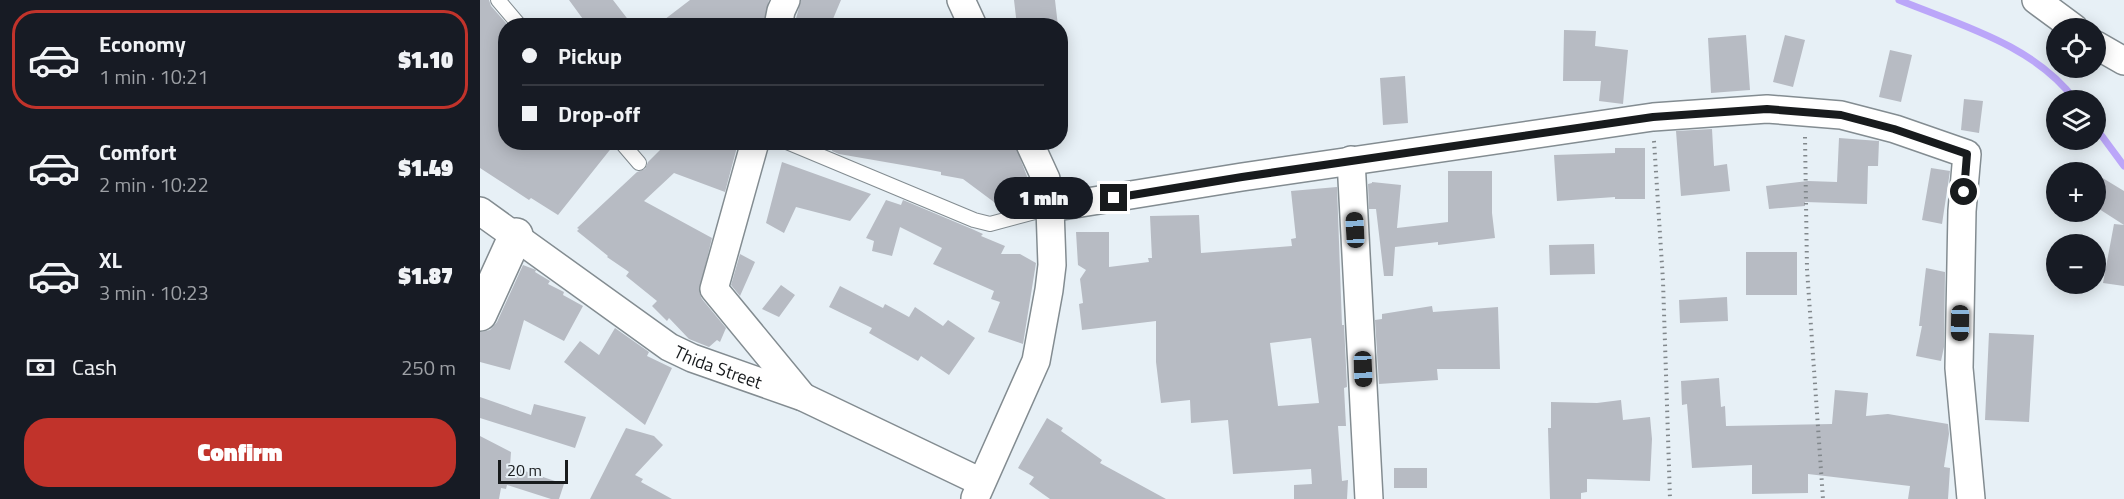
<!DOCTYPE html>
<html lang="en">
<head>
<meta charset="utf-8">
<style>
	:root { --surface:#171b24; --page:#20242c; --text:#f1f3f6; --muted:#9ea1a6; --line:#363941; --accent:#c1332b }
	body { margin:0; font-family:"Titillium Web",sans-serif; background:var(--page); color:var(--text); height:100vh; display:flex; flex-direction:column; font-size:22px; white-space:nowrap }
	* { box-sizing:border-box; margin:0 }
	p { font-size:20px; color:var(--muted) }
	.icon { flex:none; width:33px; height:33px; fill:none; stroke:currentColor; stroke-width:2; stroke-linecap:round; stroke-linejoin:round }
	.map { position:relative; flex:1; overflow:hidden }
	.sheet { display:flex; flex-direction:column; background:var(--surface); width:480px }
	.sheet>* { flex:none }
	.hud { position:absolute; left:18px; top:18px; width:570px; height:132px; border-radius:24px; box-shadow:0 3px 15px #0003; display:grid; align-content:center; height:132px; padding:0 24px; background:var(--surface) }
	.buttons { position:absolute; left:1566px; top:18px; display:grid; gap:12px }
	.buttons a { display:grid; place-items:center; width:60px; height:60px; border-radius:50%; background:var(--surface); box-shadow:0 3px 15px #0003; font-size:30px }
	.scale { position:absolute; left:18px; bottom:15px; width:70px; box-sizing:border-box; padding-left:6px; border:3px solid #181b1d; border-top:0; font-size:16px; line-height:21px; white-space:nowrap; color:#181b1d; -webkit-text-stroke:4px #e7f0f6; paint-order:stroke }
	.end { position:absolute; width:27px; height:27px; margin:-14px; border:8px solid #181b1d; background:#fff; box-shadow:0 0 0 3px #fff }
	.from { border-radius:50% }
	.bubble { position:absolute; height:42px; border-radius:21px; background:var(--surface); box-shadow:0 3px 15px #0003; font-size:20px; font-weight:800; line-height:42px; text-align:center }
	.car { position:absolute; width:18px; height:36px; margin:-18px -9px; border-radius:8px; box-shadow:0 0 4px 2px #0007; background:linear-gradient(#222 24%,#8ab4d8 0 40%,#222 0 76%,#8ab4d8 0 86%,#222 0) }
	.hud b { display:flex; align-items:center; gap:21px; height:57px; font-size:22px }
	.hud b+b { border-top:2px solid var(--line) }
	.hud i { width:15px; height:15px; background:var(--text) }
	ul { padding:10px 0 0; list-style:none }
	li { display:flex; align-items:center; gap:18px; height:99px; margin:0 12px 9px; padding:0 12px; border:3px solid transparent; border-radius:24px }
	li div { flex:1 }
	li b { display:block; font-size:22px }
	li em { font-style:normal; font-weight:800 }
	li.on { border-color:var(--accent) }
	li>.icon { width:54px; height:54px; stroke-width:1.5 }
	.pay { display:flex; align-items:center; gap:15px; height:66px; padding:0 24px; font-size:22px }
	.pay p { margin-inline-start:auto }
	.primary-button { display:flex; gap:12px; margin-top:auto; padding:12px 24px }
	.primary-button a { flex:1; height:69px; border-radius:24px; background:var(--accent); color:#fff; font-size:24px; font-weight:800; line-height:69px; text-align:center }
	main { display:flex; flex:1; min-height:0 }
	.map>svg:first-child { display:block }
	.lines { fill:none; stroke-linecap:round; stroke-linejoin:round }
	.stream { stroke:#bba6f9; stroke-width:7 }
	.building { fill:#b7bbc3; fill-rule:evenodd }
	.lane-casing { stroke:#838c91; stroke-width:16 }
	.street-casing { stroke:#838c91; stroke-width:30 }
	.secondary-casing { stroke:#838c91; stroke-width:36 }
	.path { stroke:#81878b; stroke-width:4; stroke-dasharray:1.5 4.5; stroke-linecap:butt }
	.lane { stroke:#fff; stroke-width:14 }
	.street { stroke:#fff; stroke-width:27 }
	.secondary { stroke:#fff; stroke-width:33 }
	.route { stroke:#181b1d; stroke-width:8 }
	.labels { text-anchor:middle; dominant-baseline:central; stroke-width:4.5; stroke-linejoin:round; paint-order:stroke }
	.street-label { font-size:18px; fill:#181b1d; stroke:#e7f0f6 }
</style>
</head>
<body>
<main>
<section class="sheet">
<ul>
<li class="on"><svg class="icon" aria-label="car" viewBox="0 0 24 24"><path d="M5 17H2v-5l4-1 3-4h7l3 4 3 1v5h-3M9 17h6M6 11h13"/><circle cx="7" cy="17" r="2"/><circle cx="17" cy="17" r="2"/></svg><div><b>Economy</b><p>1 min · 10:21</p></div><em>$1.10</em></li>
<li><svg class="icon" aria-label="car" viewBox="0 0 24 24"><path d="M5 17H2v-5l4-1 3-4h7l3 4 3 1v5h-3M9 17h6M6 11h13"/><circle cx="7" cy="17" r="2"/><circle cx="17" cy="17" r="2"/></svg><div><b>Comfort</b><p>2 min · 10:22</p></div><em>$1.49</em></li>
<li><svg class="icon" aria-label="car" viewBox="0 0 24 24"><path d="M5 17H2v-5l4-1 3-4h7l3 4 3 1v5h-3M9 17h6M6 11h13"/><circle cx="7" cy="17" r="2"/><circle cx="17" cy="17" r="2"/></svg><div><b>XL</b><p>3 min · 10:23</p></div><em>$1.87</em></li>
</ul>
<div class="pay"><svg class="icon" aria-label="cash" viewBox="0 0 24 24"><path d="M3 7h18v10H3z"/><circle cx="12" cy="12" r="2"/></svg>Cash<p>250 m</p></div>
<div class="primary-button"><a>Confirm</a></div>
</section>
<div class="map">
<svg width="1644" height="499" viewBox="0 0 1644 499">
	<rect width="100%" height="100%" fill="#e7f0f6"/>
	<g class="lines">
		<path class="stream" d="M 1419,0 C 1480,25 1554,45 1595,100
			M 1616,128 L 1644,166"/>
	</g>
	<path class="building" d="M 0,0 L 9,0 L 11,6 L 26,23 L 26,142 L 132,142 L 133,146 L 78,215 L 51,198 L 49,200 L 0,168 Z
		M 89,0 L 133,0 L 153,26 L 108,26 Z
		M 210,0 L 289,0 L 283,26 L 176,26 Z
		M 321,0 L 361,0 L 350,26 L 314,26 Z
		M 534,0 L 575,0 L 578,26 L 537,26 Z
		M 1084,30 L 1116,31 L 1115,46 L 1148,50 L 1143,104 L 1119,101 L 1121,81 L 1083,81 Z
		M 1266,35 L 1270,90 L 1231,93 L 1228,38 Z
		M 1305,35 L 1325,40 L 1313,87 L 1293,82 Z
		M 1410,50 L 1432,55 L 1421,102 L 1399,97 Z
		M 925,76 L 928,123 L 903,125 L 900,78 Z
		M 1484,99 L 1503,101 L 1499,133 L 1481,130 Z
		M 1232,129 L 1234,166 L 1247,164 L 1250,191 L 1201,196 L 1196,131 Z
		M 1359,138 L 1399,141 L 1398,166 L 1388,166 L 1387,204 L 1325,202 L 1325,206 L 1289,209 L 1286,186 L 1328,181 L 1357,182 Z
		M 188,142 L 248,142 L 257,147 L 245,192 L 194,173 L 164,201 L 232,238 L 219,292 L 222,299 L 246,328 L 240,342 L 237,340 L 229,347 L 209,339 L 189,318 L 187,321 L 172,306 L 177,301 L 146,276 L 149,272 L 127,257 L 128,256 L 97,231 L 99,229 L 97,228 L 157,172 L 165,169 L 168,162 Z
		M 353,142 L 534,142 L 551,187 L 530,197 L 522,208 L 483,179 L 461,175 L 461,172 L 434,167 L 359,154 L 352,151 Z
		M 1135,148 L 1165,148 L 1165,199 L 1135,199 L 1135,197 L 1077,201 L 1074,155 L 1135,153 Z
		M 302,162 L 391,194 L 370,221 L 316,207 L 304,233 L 286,223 Z
		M 1451,168 L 1470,171 L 1462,224 L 1442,220 Z
		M 968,171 L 1012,171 L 1012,213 L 1015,238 L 958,245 L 958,242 L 915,247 L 913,276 L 904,276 L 896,209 L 889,209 L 888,184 L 892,183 L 892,182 L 921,185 L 917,228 L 968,222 Z
		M 1616,174 L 1644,191 L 1644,225 L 1616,207 Z
		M 857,187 L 862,325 L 864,325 L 867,387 L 864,388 L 866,426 L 858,426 L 862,481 L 868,480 L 867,499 L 814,499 L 814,485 L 832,484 L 831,469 L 753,474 L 748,420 L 711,423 L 710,400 L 681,403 L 676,362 L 676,321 L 602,330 L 599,304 L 603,303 L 600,279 L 606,270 L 598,265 L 596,232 L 629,232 L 629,267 L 669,262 L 668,258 L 672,258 L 670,216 L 719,215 L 721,253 L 812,246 L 811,239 L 816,238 L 811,191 ZM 831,338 L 839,403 L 798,406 L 790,343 Z
		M 406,200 L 421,205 L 423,200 L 492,229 L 503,234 L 501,236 L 525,246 L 521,254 L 540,254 L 556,263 L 543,344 L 508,332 L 520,302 L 511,299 L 514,291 L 453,264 L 462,248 L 420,227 L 412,256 L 392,251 L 394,241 L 386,238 Z
		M 1634,224 L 1644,225 L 1644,286 L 1623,283 Z
		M 1114,244 L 1115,274 L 1070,275 L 1069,245 Z
		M 1266,252 L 1317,252 L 1317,295 L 1266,295 Z
		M 260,254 L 275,262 L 260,296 L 251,285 Z
		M 43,265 L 56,270 L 55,272 L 70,281 L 68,284 L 84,292 L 83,295 L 103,306 L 84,341 L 44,320 L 30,370 L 0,362 L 0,332 L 10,330 L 17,322 Z
		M 1446,268 L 1465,272 L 1464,347 L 1461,361 L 1436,356 L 1442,326 L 1439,326 Z
		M 301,285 L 315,295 L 299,317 L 282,309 Z
		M 360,286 L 403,308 L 405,304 L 429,317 L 435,307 L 463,326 L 468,320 L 495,338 L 469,375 L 441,356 L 438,361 L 389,333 L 392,328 L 349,307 Z
		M 1247,297 L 1248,321 L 1200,323 L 1199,300 Z
		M 952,306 L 953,312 L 1018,307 L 1020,369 L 957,369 L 958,380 L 899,384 L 895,320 L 902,319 L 902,314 Z
		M 135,328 L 169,352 L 167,356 L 192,368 L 165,425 L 84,362 L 100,341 L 119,355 Z
		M 1509,333 L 1554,335 L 1549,422 L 1505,420 Z
		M 1239,378 L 1241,407 L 1245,406 L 1246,426 L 1352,424 L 1355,390 L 1388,393 L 1386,416 L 1408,414 L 1468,424 L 1469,434 L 1464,467 L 1470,468 L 1468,499 L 1428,499 L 1430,486 L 1328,474 L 1328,493 L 1272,494 L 1272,465 L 1212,468 L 1207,404 L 1202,405 L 1201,381 Z
		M 0,397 L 51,415 L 54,404 L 106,417 L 95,448 L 0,418 Z
		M 1141,400 L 1143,420 L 1170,417 L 1172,439 L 1170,481 L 1107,479 L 1107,492 L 1101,493 L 1101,499 L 1070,499 L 1068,428 L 1071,428 L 1071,402 L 1117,403 Z
		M 567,418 L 583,428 L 581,431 L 622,460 L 620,463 L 686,499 L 570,499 L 549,484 L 554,477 L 538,468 Z
		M 146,428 L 174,436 L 183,445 L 155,475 L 163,479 L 161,482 L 192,499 L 110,499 Z
		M 0,436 L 31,452 L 30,466 L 84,484 L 79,499 L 71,499 L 27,485 L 26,489 L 21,488 L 19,499 L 0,499 Z
		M 914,468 L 947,468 L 947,488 L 914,488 Z"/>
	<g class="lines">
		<g class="lane-casing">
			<path id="lane" d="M 18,0 L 40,26
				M 141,142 L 159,163
				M 307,142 L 494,220 L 510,224 L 570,208"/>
		</g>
		<g class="street-casing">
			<g id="street">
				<path d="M 481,0 L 493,26"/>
				<path d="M 1556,0 L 1594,28"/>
				<path d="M 298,26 L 301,11 L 306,0"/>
				<path d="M 1616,45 L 1644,61"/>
				<path d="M 275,142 L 234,289 L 323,397"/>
				<path d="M 871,160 L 889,499"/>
				<path d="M 570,208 L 762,177 L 1173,117 L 1287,109 L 1361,115 L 1415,129 L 1487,154 L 1482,211 L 1479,368 L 1491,499"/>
				<path id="s1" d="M 0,211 L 189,347 L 212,358 L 323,397 L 501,482"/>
				<path d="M 495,498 L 556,361 L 569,290 L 572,265 L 570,208 L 566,179 L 549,142"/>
			</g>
		</g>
		<g class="secondary-casing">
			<path id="secondary" d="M 0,314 L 36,235"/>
		</g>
		<path class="path" d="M 1325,137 L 1327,269 L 1343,499
			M 1174,141 L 1183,281 L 1190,499"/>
		<use href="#lane" class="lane"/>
		<use href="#street" class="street"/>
		<use href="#secondary" class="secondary"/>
	</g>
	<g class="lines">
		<path class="route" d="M 634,198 L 762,177 L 1173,117 L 1287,109 L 1361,115 L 1414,129 L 1487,154 L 1484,192"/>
	</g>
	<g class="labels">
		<g class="street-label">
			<text stroke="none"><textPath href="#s1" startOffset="286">Thida Street</textPath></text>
		</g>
	</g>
</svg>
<div class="buttons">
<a><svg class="icon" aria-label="locate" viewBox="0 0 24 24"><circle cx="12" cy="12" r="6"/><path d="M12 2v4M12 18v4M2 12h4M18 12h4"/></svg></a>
<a><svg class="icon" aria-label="layers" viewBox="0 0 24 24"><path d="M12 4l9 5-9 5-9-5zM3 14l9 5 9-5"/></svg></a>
<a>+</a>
<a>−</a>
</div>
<div class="scale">20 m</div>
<i class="end from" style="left:1484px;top:192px"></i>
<i class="end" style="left:634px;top:198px"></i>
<div class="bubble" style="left:514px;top:177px;width:99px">1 min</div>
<i class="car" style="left:875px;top:230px;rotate:357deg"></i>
<i class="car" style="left:1480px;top:323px;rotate:181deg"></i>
<i class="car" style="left:883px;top:369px;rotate:178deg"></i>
<div class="hud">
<b><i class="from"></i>Pickup</b>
<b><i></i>Drop-off</b>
</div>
</div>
</main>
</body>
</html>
